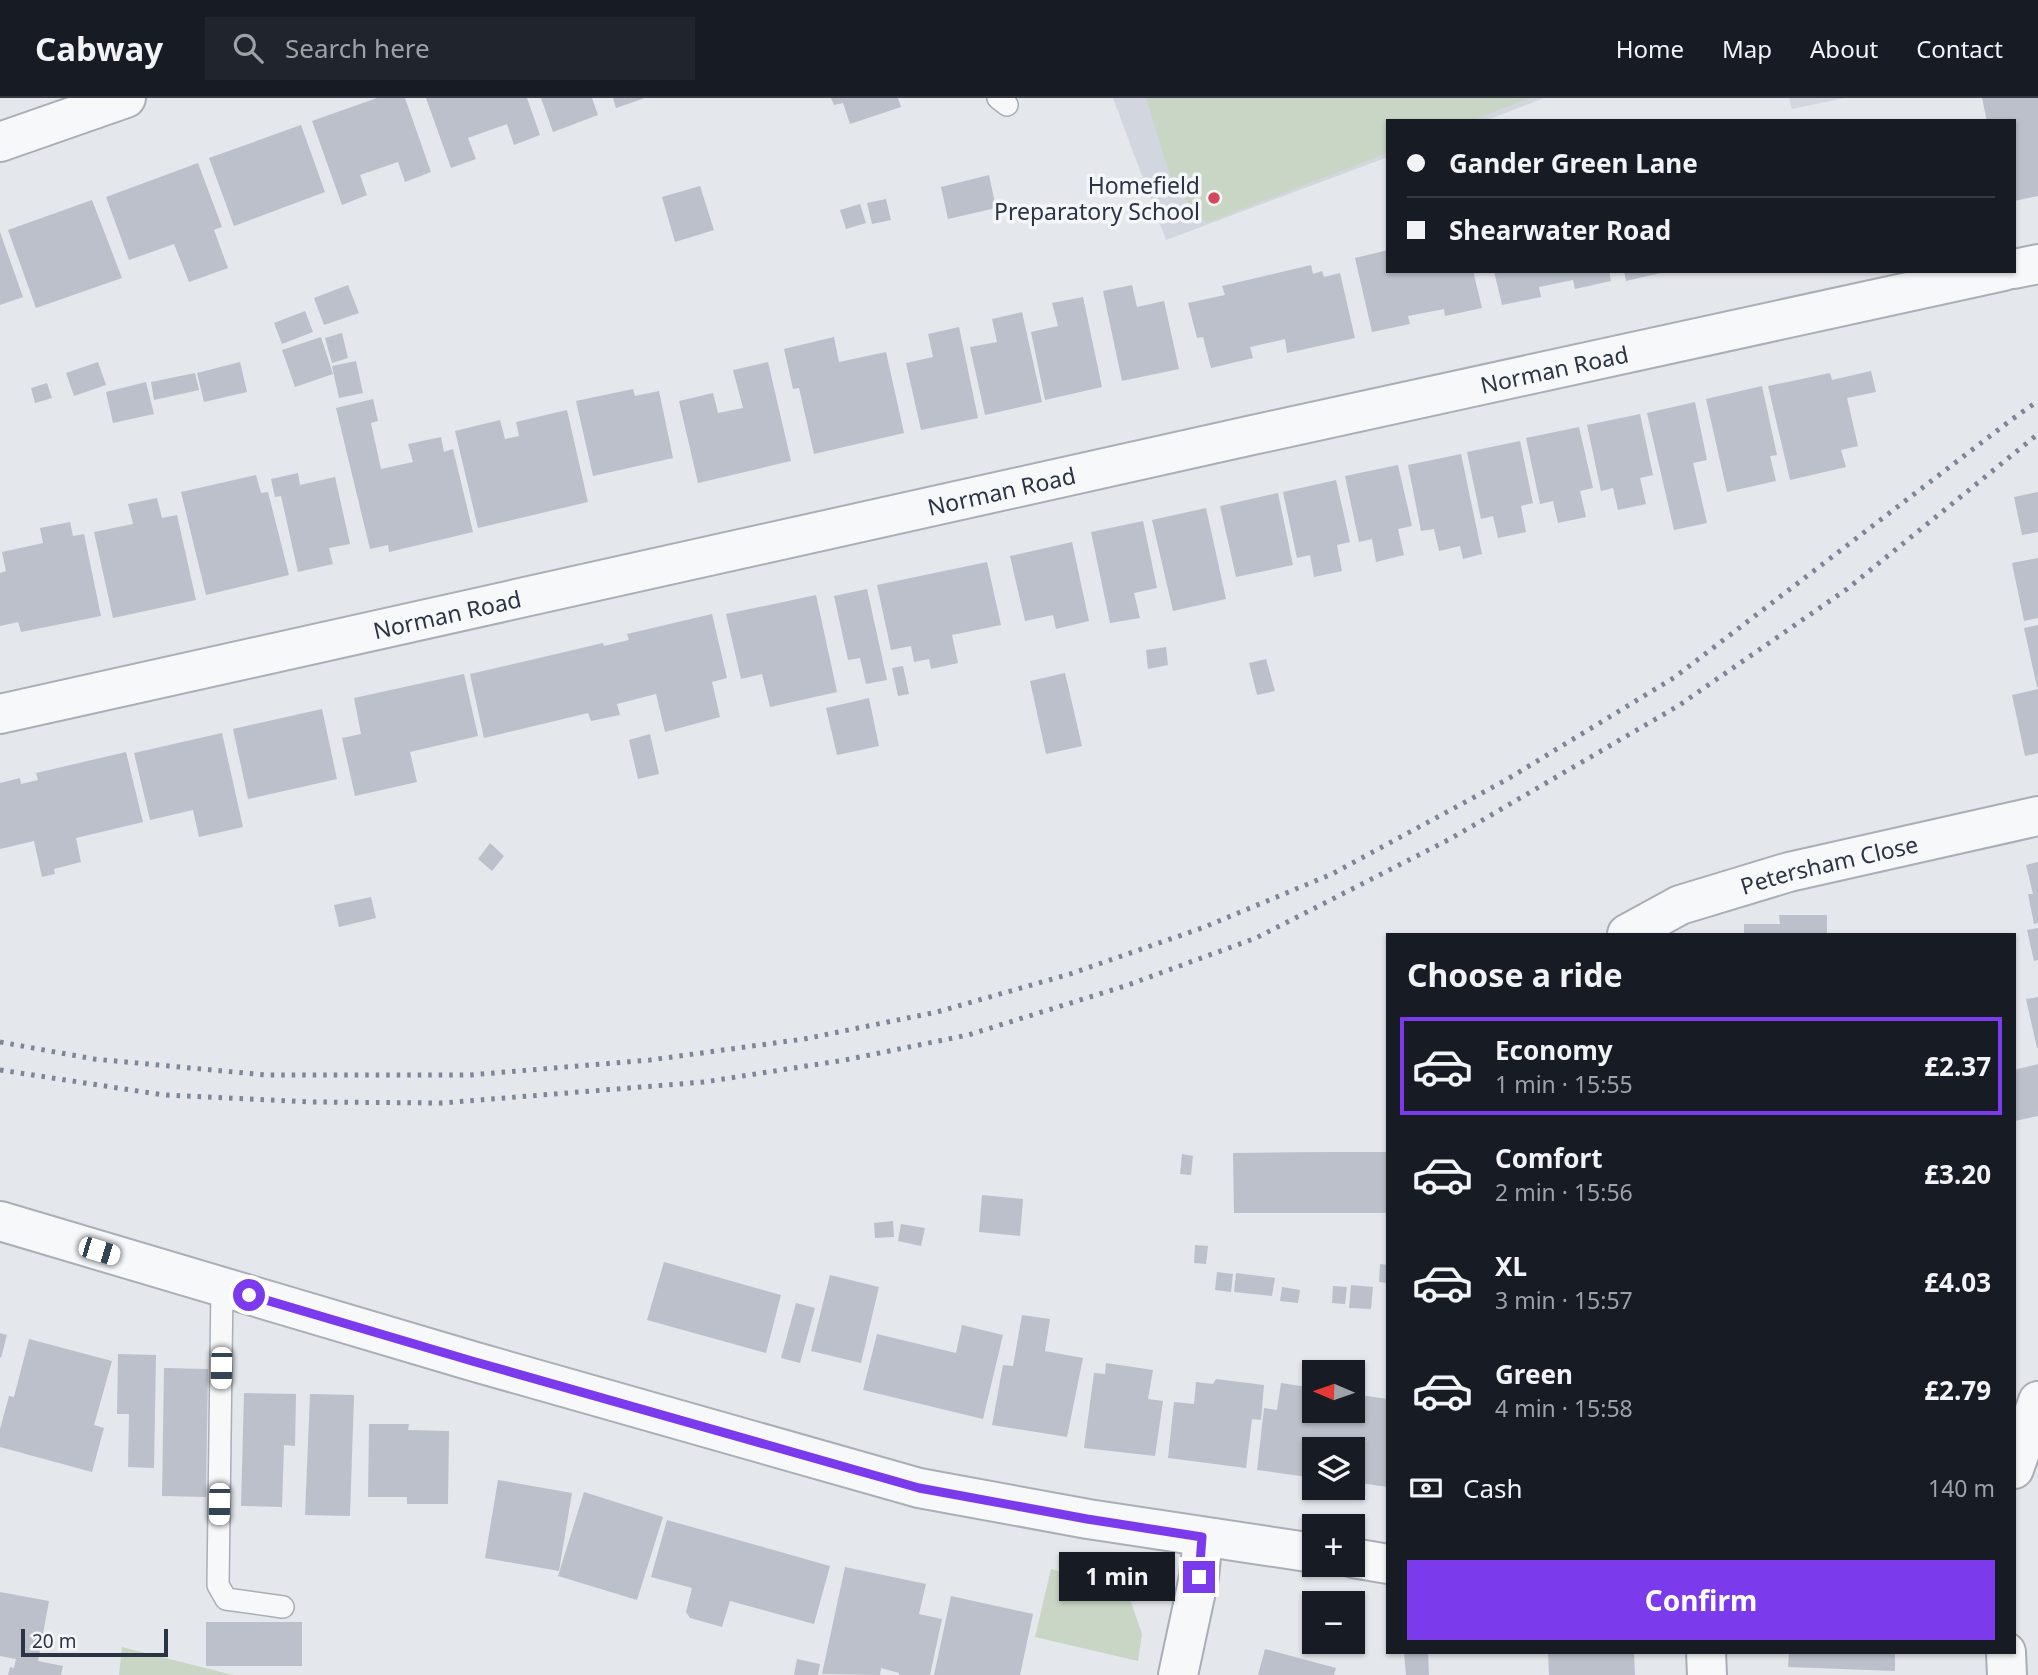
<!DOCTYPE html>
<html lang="en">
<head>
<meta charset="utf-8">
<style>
	:root { --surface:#171b24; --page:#20242c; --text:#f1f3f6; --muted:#9ea1a6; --line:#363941; --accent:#7c3aed }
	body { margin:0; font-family:"Noto Sans",sans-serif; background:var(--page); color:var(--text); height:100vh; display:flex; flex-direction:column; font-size:26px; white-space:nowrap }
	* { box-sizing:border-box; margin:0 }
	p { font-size:23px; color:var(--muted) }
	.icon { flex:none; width:38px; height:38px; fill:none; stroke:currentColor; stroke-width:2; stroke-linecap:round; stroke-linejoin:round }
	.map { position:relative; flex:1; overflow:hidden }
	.drawer { position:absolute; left:1386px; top:835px; width:630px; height:721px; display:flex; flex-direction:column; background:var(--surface); border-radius:0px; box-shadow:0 2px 5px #0004 }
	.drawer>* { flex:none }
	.top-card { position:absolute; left:1386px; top:21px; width:630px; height:154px; border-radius:0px; box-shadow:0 2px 5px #0004; display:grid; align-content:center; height:154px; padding:0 21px; background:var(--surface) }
	.needle { width:46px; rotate:272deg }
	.tools { position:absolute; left:1302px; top:1262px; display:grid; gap:14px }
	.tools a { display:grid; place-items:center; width:63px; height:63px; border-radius:0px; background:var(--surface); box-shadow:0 2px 5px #0004; font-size:35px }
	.scale { position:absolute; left:21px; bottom:18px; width:147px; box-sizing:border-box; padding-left:7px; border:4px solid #2b3445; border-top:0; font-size:19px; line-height:24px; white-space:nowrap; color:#2b3445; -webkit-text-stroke:5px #f4f6f9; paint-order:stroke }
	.end { position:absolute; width:32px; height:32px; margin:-16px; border:9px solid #7c3aed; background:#fff; box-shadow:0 0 0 4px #fff }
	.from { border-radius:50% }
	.bubble { position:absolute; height:49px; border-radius:0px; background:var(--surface); box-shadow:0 2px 5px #0004; font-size:23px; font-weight:700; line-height:49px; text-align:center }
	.car { position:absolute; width:21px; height:42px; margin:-21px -10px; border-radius:9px; box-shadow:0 0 5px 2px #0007; background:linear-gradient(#fff 24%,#345 0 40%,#fff 0 76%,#345 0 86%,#fff 0) }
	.top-card b { display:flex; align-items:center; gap:24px; height:66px; font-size:26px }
	.top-card b+b { border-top:2px solid var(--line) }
	.top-card i { width:18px; height:18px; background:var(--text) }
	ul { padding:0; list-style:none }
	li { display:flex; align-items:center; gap:21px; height:98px; margin:0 14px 10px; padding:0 7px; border:4px solid transparent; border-radius:0px }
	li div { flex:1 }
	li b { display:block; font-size:26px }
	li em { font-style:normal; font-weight:700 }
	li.current { border-color:var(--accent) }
	li>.icon { width:63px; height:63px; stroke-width:1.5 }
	h2 { padding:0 21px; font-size:32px; line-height:84px }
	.pay { display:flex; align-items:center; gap:18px; height:77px; padding:0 21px; font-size:26px }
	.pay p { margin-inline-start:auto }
	.button { display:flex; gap:14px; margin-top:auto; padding:14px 21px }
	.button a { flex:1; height:80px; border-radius:0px; background:var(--accent); color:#fff; font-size:28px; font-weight:700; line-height:80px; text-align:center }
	header { display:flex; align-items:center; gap:42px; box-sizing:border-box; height:98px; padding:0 35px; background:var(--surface); border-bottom:2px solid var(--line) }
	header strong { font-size:33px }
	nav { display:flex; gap:38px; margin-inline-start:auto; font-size:24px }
	.search { width:490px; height:63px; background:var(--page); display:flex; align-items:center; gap:18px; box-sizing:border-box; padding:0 24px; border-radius:0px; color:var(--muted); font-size:26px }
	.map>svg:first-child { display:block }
	.built { fill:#d2d6de }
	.green { fill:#c9d6c5 }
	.building { fill:#bbc0ca }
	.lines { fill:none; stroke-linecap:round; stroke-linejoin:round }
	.service-casing { stroke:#a9aeb7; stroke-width:24 }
	.minor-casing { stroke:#a9aeb7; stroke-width:42 }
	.tertiary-casing { stroke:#a9aeb7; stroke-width:42 }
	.service { stroke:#f7f8fa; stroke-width:21 }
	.minor { stroke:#f7f8fa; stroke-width:38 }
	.tertiary { stroke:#f7f8fa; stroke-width:38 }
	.rail { stroke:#7d8696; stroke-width:5; stroke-dasharray:3.5 7; stroke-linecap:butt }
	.route { stroke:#7c3aed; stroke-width:9 }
	.poi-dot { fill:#d1495b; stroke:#f4f6f9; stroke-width:2.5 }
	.labels { text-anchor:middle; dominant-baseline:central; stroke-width:7; stroke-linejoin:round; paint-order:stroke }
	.poi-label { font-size:23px; fill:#2b3445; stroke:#f4f6f9; text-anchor:end }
	.street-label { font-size:23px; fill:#2b3445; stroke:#f4f6f9 }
</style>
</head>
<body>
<header>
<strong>Cabway</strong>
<div class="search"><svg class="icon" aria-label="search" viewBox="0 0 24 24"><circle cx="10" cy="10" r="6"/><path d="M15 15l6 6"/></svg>Search here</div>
<nav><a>Home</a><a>Map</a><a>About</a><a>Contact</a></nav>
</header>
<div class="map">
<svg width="2038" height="1577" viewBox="0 0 2038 1577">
	<rect width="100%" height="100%" fill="#e4e7ec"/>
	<path class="built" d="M 1113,0 L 1544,0 L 1484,23 L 1388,23 L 1388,59 L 1166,142 Z
		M 1789,0 L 1844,0 L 1792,11 Z"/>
	<path class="green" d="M 1146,0 L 1530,0 L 1470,23 L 1388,23 L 1388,55 L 1206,125 L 1172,85 Z
		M 1051,1471 L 1105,1484 L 1131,1504 L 1142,1536 L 1138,1563 L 1035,1539 Z
		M 122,1549 L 233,1577 L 119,1577 Z"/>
	<path class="building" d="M 377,0 L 405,0 L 431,74 L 405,84 L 398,64 L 360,77 L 367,97 L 342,107 L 312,23 Z
		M 426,0 L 527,0 L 540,37 L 514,47 L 507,26 L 468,40 L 476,61 L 451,70 Z
		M 541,0 L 592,0 L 598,17 L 553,34 Z
		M 613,0 L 645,0 L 616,10 Z
		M 831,0 L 898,0 L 901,9 L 850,26 L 843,5 L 834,7 Z
		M 1982,0 L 2038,0 L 2038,98 L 2014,103 L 2014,23 L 1987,23 Z
		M 301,27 L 325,94 L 234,128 L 209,60 Z
		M 198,65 L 222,129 L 214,132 L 228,170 L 189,184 L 174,146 L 129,162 L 106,99 Z
		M 989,77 L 996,110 L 948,121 L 941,89 Z
		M 700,88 L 714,132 L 675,144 L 662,99 Z
		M 886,101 L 891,122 L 872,126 L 867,105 Z
		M 92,102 L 122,180 L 36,210 L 8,132 Z
		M 860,106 L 866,125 L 846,131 L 840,112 Z
		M 0,134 L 23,199 L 0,207 Z
		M 1388,152 L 1388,173 L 1473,173 L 1482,210 L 1445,218 L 1444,211 L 1408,218 L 1410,226 L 1372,234 L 1355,160 Z
		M 1311,167 L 1313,176 L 1322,173 L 1324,179 L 1340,175 L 1355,240 L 1287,255 L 1285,241 L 1250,249 L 1253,260 L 1211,270 L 1203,239 L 1197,240 L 1188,205 L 1225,197 L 1222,188 Z
		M 1494,173 L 1609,173 L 1611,183 L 1575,191 L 1573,182 L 1539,189 L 1541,199 L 1502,207 Z
		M 1624,173 L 1665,173 L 1665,174 L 1626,183 Z
		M 348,187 L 359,215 L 324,227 L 314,200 Z
		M 1132,187 L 1137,209 L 1164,203 L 1179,271 L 1122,283 L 1103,193 Z
		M 1083,199 L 1102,289 L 1045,302 L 1031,234 L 1058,228 L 1052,205 Z
		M 305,213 L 313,234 L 282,246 L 274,225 Z
		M 1022,214 L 1042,304 L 985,317 L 970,249 L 997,244 L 992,221 Z
		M 959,229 L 978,320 L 921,332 L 906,265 L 933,259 L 928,236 Z
		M 342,235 L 348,260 L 332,265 L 325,240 Z
		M 321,239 L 333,276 L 295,289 L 282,252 Z
		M 834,239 L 839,264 L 886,254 L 904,335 L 814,356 L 799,290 L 793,291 L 784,251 Z
		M 356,263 L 363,295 L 339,300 L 332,268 Z
		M 98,264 L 106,287 L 74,298 L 66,275 Z
		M 240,264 L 247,294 L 204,304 L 197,275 Z
		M 768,264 L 791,363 L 698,385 L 679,303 L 713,295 L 718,315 L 743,310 L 733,272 Z
		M 1871,273 L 1876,294 L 1847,300 L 1858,348 L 1841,352 L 1846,369 L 1790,382 L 1768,288 L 1830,275 L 1832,282 Z
		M 195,275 L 199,292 L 154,302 L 151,284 Z
		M 146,284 L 154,316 L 113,325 L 106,294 Z
		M 47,285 L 52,300 L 35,305 L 31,290 Z
		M 1762,288 L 1777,357 L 1770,358 L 1776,383 L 1727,394 L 1706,301 Z
		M 633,291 L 635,298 L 659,293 L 673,360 L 593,378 L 576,303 Z
		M 373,301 L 378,323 L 371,325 L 381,371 L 413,364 L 408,346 L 441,339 L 444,354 L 453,351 L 473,434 L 389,454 L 388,447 L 370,451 L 336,310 Z
		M 1695,304 L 1707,362 L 1693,365 L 1707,425 L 1674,432 L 1647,315 Z
		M 567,312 L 588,404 L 478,430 L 455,333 L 500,322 L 505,341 L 519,338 L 516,324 Z
		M 1640,316 L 1653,377 L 1640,380 L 1646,406 L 1618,412 L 1613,390 L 1601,393 L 1587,327 Z
		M 1579,329 L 1593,390 L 1580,393 L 1586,419 L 1558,425 L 1553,403 L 1540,406 L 1526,340 Z
		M 1520,343 L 1533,405 L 1521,408 L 1526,434 L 1498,440 L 1493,418 L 1481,421 L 1467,354 Z
		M 1461,356 L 1482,456 L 1463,461 L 1460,448 L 1439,453 L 1434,431 L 1421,433 L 1408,367 Z
		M 1398,367 L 1412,428 L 1398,431 L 1404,457 L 1376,464 L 1372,441 L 1359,444 L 1345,378 Z
		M 298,375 L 300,387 L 335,379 L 350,446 L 329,450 L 333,466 L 298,474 L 281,398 L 275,399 L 271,381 Z
		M 256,377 L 261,395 L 268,394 L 289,477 L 206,497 L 181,394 Z
		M 1336,382 L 1350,444 L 1337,447 L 1342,473 L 1314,479 L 1310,457 L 1297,460 L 1283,394 Z
		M 2038,394 L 2038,434 L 2022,437 L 2014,399 Z
		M 1278,395 L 1293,467 L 1236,479 L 1220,408 Z
		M 157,400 L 162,420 L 177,417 L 196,502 L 113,520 L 94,434 L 133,426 L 128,406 Z
		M 1206,410 L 1226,501 L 1173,513 L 1152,422 Z
		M 1143,423 L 1157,490 L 1134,495 L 1140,520 L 1110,525 L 1091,434 Z
		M 70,424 L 73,438 L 84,436 L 101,518 L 21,534 L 18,524 L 0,528 L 0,475 L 6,473 L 2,454 L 43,445 L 40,430 Z
		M 1072,444 L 1089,523 L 1056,531 L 1053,517 L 1025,523 L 1010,458 Z
		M 2038,460 L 2038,520 L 2024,523 L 2012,465 Z
		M 987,464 L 1001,527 L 952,537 L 958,565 L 931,571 L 929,561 L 914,564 L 911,548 L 891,552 L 877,487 Z
		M 867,491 L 887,582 L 866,586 L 860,560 L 848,562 L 834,498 Z
		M 816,497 L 837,594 L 770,609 L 762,576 L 741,581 L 726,516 Z
		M 712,516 L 727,580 L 712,584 L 720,619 L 665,634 L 656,596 L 617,606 L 620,617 L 591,623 L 588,615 L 484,640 L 470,576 L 603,545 L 604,548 L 629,542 L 627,536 Z
		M 2038,527 L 2038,589 L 2037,589 L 2024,530 Z
		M 1166,549 L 1168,567 L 1148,571 L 1146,552 Z
		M 1266,561 L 1275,593 L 1257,597 L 1249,565 Z
		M 903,568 L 909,596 L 898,598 L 892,570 Z
		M 1065,575 L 1082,648 L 1046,656 L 1030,583 Z
		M 464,576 L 478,638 L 410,654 L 417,684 L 355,698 L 342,640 L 361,636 L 354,600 Z
		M 2038,591 L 2038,655 L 2025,658 L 2012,597 Z
		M 869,600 L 879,648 L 837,657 L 826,610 Z
		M 322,611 L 337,681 L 248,701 L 233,631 Z
		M 222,635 L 243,729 L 199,739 L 193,712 L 150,722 L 134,655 Z
		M 650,636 L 659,676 L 638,681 L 629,642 Z
		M 126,654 L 143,724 L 76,740 L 81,764 L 54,771 L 55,776 L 42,779 L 34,743 L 0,751 L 0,685 L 20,680 L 21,686 L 38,682 L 36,675 Z
		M 490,745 L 504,758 L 492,773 L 478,761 Z
		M 2038,764 L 2038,825 L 2034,826 L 2028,796 L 2033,796 L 2026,767 Z
		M 371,799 L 376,820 L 339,829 L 334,807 Z
		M 1779,817 L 1827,817 L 1827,836 L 1744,836 L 1744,826 L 1780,826 Z
		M 2038,830 L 2038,862 L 2034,863 L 2027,832 Z
		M 2038,899 L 2038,950 L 2037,950 L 2026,901 Z
		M 2038,966 L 2038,1018 L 2015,1023 L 2014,972 Z
		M 1331,1054 L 1388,1054 L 1388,1115 L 1234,1115 L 1233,1055 Z
		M 1182,1056 L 1193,1058 L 1191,1077 L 1180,1076 Z
		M 982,1097 L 1023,1101 L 1020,1138 L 979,1134 Z
		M 893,1123 L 894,1139 L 875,1140 L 874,1125 Z
		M 901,1126 L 925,1130 L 921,1148 L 898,1143 Z
		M 1195,1147 L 1208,1148 L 1206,1166 L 1194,1165 Z
		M 664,1164 L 781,1197 L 766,1255 L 647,1222 Z
		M 1380,1166 L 1388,1167 L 1388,1185 L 1379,1184 Z
		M 1217,1174 L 1233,1176 L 1231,1194 L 1215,1192 Z
		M 1236,1175 L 1275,1180 L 1272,1198 L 1234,1194 Z
		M 830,1177 L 879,1189 L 861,1265 L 811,1253 Z
		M 1351,1187 L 1373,1189 L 1371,1211 L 1349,1210 Z
		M 1333,1188 L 1347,1189 L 1345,1206 L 1332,1205 Z
		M 1282,1189 L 1300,1192 L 1298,1205 L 1280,1203 Z
		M 796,1205 L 815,1210 L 800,1265 L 781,1260 Z
		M 1022,1217 L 1050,1221 L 1045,1253 L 1083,1260 L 1067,1339 L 992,1327 L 1003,1267 L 1013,1268 Z
		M 962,1227 L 1003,1237 L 983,1321 L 863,1292 L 877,1236 L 956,1255 Z
		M 0,1235 L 7,1237 L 1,1260 L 0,1259 Z
		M 29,1241 L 112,1263 L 94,1327 L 104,1330 L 92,1374 L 0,1349 L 0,1331 L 9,1298 L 14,1299 Z
		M 118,1256 L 156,1257 L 154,1370 L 128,1369 L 129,1316 L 117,1316 Z
		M 1106,1265 L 1153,1272 L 1148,1301 L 1163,1303 L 1155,1358 L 1084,1350 L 1094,1275 L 1105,1276 Z
		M 164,1270 L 208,1271 L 206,1399 L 162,1398 Z
		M 1216,1281 L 1264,1287 L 1261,1322 L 1252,1321 L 1246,1370 L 1168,1360 L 1174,1304 L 1194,1306 L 1196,1284 L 1213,1286 Z
		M 1281,1285 L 1314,1290 L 1314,1312 L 1325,1312 L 1324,1320 L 1346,1323 L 1348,1312 L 1353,1312 L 1353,1296 L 1388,1301 L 1388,1389 L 1353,1384 L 1353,1351 L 1314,1351 L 1314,1380 L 1257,1372 L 1264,1310 L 1277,1312 Z
		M 244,1295 L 296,1296 L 295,1348 L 284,1347 L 282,1409 L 241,1408 Z
		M 310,1296 L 354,1297 L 350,1418 L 305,1417 Z
		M 369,1326 L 409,1326 L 408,1332 L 449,1333 L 448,1406 L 407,1406 L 407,1399 L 368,1399 Z
		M 498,1382 L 572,1395 L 559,1473 L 485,1460 Z
		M 584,1394 L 663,1419 L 637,1502 L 558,1478 Z
		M 667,1422 L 830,1468 L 814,1526 L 730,1503 L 722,1529 L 690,1520 L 686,1514 L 692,1490 L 651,1479 Z
		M 845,1469 L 926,1486 L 919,1516 L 942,1521 L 930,1577 L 899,1577 L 899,1575 L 881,1570 L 880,1577 L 822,1576 Z
		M 0,1494 L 49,1503 L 38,1563 L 63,1568 L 61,1577 L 8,1577 L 10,1569 L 14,1570 L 16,1561 L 0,1558 Z
		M 951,1498 L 1033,1516 L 1020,1577 L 934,1577 Z
		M 206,1524 L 302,1524 L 302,1568 L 206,1568 Z
		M 1265,1551 L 1336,1570 L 1334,1577 L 1258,1577 Z
		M 1404,1554 L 1428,1554 L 1429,1577 L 1406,1577 Z
		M 1634,1554 L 1635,1577 L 1549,1577 L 1548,1555 Z
		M 1789,1554 L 1895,1554 L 1895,1573 L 1788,1569 Z
		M 797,1561 L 820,1566 L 818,1577 L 794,1577 Z"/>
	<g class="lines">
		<g class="service-casing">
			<path id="service" d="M 998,0 L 1007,7
				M 222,1189 L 218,1487 L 226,1501 L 283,1509"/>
		</g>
		<g class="minor-casing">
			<g id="minor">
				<path d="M 0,44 L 126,0"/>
				<path d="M 2014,171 L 2038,166"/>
				<path id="s1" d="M 0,616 L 1248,338 L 2004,173"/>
				<path id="s2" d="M 1627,836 L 1680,807 L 1789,774 L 2038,718"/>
				<path d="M 1706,1554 L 1707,1577"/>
				<path d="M 2006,1554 L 2007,1577"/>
				<path d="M 1178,1577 L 1199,1479 L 1203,1439"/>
			</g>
		</g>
		<g class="tertiary-casing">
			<path id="tertiary" d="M 0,1123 L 472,1263 L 919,1390 L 1088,1421 L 1314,1455
				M 2014,1371 L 2038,1303
				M 1353,1460 L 1388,1466"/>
		</g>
		<use href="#service" class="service"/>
		<use href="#minor" class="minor"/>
		<use href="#tertiary" class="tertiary"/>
		<path class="rail" d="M 0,944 L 94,961 L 266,977 L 470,977 L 650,962 L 804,941 L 937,914 L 1070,876 L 1202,830 L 1332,776 L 1506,682 L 1675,579 L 2011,322 L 2038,303
			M 0,972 L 164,997 L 311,1004 L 442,1005 L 704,984 L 845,962 L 968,937 L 1125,888 L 1256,840 L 1450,741 L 1678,608 L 1847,491 L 2038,336"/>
	</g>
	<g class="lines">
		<path class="route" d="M 249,1197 L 472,1263 L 919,1390 L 1087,1421 L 1202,1439 L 1199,1479"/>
	</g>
	<circle class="poi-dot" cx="1214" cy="100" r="7"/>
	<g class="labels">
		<g class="poi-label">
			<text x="1200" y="87">Homefield<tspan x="1200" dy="26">Preparatory School</tspan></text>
		</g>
		<g class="street-label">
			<text stroke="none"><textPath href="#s1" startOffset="1592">Norman Road</textPath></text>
			<text stroke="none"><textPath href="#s1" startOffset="1026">Norman Road</textPath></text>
			<text stroke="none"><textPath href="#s1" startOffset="458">Norman Road</textPath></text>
			<text stroke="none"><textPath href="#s2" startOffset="215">Petersham Close</textPath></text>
		</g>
	</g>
</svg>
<div class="tools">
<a><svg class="needle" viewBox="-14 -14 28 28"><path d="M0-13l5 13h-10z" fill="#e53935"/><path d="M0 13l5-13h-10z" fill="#9ea1a6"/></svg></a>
<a><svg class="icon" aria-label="layers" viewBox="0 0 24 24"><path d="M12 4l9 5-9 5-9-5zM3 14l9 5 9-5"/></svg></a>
<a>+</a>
<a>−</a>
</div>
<div class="scale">20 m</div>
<i class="end from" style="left:249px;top:1197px"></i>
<i class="end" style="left:1199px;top:1479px"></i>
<div class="bubble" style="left:1059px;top:1454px;width:116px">1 min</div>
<i class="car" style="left:99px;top:1153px;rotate:107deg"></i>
<i class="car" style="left:221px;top:1270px;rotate:181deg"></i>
<i class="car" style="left:219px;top:1406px;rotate:181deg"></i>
<div class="top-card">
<b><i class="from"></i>Gander Green Lane</b>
<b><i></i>Shearwater Road</b>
</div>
<section class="drawer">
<h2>Choose a ride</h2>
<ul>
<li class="current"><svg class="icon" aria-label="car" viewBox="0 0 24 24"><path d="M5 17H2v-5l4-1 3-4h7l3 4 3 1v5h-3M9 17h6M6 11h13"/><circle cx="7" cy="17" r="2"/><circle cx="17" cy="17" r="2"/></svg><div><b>Economy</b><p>1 min · 15:55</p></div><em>£2.37</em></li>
<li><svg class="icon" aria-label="car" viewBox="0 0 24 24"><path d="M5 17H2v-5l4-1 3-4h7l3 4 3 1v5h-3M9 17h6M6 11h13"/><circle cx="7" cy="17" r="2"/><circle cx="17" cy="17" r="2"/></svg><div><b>Comfort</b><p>2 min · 15:56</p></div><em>£3.20</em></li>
<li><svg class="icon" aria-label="car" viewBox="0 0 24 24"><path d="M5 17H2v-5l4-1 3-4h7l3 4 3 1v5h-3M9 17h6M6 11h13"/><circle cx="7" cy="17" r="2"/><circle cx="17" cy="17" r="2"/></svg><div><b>XL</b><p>3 min · 15:57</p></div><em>£4.03</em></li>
<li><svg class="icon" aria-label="car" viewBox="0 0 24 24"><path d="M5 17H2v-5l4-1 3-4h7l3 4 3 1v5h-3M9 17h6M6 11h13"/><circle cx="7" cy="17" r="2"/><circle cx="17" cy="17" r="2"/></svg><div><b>Green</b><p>4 min · 15:58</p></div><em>£2.79</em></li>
</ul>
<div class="pay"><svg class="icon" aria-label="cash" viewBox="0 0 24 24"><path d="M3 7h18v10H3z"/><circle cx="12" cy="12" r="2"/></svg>Cash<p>140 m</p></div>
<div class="button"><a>Confirm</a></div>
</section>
</div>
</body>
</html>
